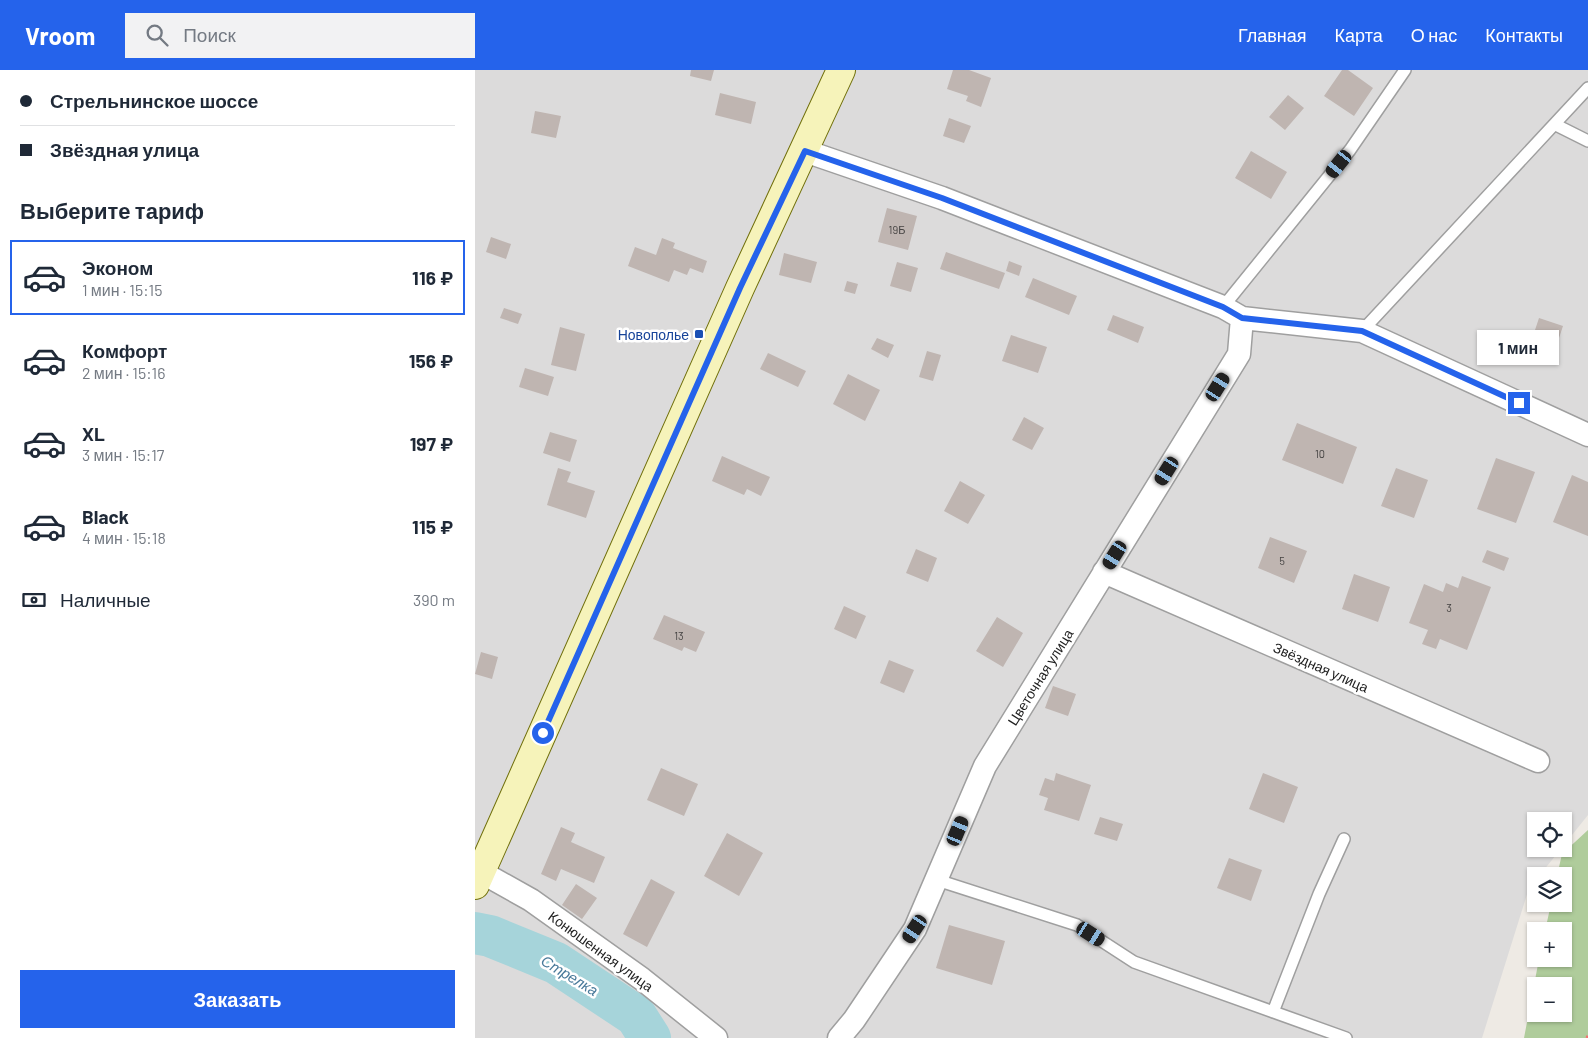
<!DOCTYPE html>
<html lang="ru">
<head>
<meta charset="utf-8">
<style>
	:root { --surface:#fff; --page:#f2f2f3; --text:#1f2937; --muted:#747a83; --line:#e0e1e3; --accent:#2563eb }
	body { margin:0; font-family:Barlow,sans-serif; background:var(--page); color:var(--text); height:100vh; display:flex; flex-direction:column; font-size:19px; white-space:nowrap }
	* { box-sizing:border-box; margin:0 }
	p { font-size:16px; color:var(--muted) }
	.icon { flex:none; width:28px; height:28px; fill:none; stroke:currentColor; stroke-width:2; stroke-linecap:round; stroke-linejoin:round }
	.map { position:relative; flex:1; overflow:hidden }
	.panel { display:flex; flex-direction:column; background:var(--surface); width:475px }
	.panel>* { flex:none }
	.guide { display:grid; align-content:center; height:110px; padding:0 20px; background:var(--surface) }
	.tools { position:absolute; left:1052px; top:742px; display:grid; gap:10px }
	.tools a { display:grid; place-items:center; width:45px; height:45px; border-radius:0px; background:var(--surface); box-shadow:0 1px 4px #0004; font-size:25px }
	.end { position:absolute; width:22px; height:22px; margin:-11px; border:6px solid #2563eb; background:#fff; box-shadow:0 0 0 2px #fff }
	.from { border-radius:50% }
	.bubble { position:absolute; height:35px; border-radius:0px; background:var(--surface); box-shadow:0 1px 4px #0004; font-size:16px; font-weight:700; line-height:35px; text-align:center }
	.car { position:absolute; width:15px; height:30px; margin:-15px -8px; border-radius:6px; box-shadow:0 0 4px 1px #0007; background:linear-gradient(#222 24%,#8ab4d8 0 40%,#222 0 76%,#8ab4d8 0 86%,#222 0) }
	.guide b { display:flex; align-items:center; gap:18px; height:48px; font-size:19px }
	.guide b+b { border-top:1px solid var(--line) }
	.guide i { width:12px; height:12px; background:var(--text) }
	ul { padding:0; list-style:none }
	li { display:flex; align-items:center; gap:15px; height:75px; margin:0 10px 8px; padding:0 10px; border:2px solid transparent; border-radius:0px }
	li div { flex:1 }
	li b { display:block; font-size:19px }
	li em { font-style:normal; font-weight:700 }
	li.current { border-color:var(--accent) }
	li>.icon { width:45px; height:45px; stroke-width:1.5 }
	h2 { padding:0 20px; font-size:22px; line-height:60px }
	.pay { display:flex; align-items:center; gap:12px; height:55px; padding:0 20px; font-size:19px }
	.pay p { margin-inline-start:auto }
	.action { display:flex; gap:10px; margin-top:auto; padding:10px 20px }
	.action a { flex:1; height:58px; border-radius:0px; background:var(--accent); color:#fff; font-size:20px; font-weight:700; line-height:58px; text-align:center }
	header { display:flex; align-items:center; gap:30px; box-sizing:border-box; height:70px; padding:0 25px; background:var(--accent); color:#fff }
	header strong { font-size:24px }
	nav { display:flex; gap:28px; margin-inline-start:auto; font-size:18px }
	.search { width:350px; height:45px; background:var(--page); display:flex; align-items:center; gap:12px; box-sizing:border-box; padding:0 18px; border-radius:0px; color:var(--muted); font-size:19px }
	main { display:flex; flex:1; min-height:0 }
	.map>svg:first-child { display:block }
	.residential { fill:#dcdbdb }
	.forest { fill:#afcc9b; fill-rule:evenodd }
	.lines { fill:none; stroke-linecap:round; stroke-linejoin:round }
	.river { stroke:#a6d4da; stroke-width:42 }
	.building { fill:#bfb5b1 }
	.service-casing { stroke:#9f9f9f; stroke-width:14 }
	.minor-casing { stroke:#9f9f9f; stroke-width:25 }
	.secondary-casing { stroke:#706f0a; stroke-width:30 }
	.path { stroke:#f37072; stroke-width:3; stroke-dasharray:2.5 2.5; stroke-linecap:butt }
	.service { stroke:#fff; stroke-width:11 }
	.minor { stroke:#fff; stroke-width:22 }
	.secondary { stroke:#f6f3ba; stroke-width:28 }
	.route { stroke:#2563eb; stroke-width:6 }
	.transit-dot { fill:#1a4fb4; stroke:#fff; stroke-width:2 }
	.labels { text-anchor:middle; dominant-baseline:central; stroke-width:5; stroke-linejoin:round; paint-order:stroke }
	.number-label { font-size:11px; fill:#464443 }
	.transit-label { font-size:14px; fill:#164399; stroke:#fff; text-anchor:end }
	.street-label { font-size:14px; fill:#1e1e1e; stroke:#fff }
	.water-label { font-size:15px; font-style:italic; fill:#497a9a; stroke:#fff }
</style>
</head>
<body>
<header>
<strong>Vroom</strong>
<div class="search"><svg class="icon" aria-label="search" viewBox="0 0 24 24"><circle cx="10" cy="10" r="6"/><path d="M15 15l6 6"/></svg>Поиск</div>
<nav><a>Главная</a><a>Карта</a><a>О нас</a><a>Контакты</a></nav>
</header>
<main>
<section class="panel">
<div class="guide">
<b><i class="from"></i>Стрельнинское шоссе</b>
<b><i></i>Звёздная улица</b>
</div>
<h2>Выберите тариф</h2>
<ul>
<li class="current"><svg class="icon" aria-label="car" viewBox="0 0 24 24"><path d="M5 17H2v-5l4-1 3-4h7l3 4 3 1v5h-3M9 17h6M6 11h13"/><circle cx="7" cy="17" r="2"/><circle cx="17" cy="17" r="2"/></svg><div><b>Эконом</b><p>1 мин · 15:15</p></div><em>116 ₽</em></li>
<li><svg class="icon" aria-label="car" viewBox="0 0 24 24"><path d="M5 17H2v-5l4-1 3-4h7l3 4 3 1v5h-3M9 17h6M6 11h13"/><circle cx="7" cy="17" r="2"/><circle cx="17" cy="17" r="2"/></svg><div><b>Комфорт</b><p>2 мин · 15:16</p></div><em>156 ₽</em></li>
<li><svg class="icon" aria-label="car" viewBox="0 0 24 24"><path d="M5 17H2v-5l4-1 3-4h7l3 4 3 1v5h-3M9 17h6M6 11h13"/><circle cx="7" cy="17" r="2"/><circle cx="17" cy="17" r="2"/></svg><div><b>XL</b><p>3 мин · 15:17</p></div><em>197 ₽</em></li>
<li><svg class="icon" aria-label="car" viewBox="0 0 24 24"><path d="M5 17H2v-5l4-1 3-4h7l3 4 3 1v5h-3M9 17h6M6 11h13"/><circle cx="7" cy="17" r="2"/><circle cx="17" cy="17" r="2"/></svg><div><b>Black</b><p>4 мин · 15:18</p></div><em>115 ₽</em></li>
</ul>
<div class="pay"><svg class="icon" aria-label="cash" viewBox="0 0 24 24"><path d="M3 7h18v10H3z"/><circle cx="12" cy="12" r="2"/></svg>Наличные<p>390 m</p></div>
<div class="action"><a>Заказать</a></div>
</section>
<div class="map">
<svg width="1113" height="968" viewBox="0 0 1113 968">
	<rect width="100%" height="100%" fill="#eeeae4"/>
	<path class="residential" d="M 0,0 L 1113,0 L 1113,745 L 1089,775 L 1089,751 L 1061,751 L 1061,779 L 1086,779 L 1054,818 L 1007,968 L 0,968 Z"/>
	<path class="forest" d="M 1113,760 L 1113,968 L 1049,968 L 1064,889 L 1089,889 L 1089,861 L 1070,861 L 1076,834 L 1089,834 L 1089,806 L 1082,806 L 1087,784 ZM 1061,916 L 1089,916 L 1089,944 L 1061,944 Z"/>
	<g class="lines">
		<path class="river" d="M 0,863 L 15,866 L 81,893 L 161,946 L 175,968"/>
	</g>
	<path class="building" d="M 216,0 L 239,0 L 236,11 L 215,6 Z
		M 478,0 L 494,0 L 516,8 L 506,37 L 491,31 L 493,26 L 472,19 Z
		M 867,0 L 873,0 L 898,18 L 879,46 L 849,26 Z
		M 245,23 L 281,32 L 276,54 L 240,45 Z
		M 813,25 L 829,38 L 810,60 L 794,47 Z
		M 60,41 L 86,46 L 81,68 L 56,63 Z
		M 474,48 L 496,56 L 489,73 L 468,66 Z
		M 776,81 L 812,102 L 796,129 L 760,108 Z
		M 412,138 L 442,146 L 433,180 L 403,172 Z
		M 16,167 L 36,174 L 31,189 L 11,182 Z
		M 187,168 L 200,173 L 198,178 L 232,191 L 228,203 L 215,198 L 212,205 L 199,200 L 194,212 L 153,196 L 160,177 L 181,185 Z
		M 471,182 L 530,203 L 524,219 L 465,199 Z
		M 309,183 L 342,192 L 336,213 L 304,205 Z
		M 534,191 L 547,196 L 544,206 L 531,201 Z
		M 422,192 L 443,198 L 436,222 L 415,216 Z
		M 558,208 L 602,226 L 594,245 L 550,227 Z
		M 372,211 L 383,214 L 380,224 L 369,221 Z
		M 29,238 L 47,244 L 43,254 L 25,248 Z
		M 638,245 L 669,257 L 663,273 L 632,260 Z
		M 1064,248 L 1088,256 L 1080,280 L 1056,272 Z
		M 85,257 L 110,264 L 101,301 L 76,295 Z
		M 536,265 L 572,277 L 563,303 L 527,291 Z
		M 402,268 L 419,275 L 413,288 L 396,279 Z
		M 452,281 L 466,285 L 458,311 L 444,307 Z
		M 293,283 L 331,301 L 323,317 L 285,299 Z
		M 50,298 L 79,307 L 73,326 L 44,317 Z
		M 373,304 L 405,320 L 390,351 L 358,334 Z
		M 549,347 L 569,358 L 557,380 L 537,370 Z
		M 822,353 L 882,377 L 868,414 L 807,390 Z
		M 75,362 L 102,370 L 95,392 L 68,383 Z
		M 247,386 L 295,407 L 286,426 L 272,419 L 269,425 L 237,411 Z
		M 1021,388 L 1060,402 L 1041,453 L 1002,439 Z
		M 83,398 L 96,402 L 92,412 L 120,421 L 111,448 L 72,435 Z
		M 921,398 L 953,410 L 939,448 L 906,436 Z
		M 1097,405 L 1113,412 L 1113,466 L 1078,452 Z
		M 485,411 L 510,425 L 493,454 L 469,441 Z
		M 795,467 L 832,481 L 819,513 L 783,498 Z
		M 441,479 L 462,488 L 453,512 L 431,503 Z
		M 1012,480 L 1034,488 L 1029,501 L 1007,492 Z
		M 879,504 L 915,517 L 903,552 L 867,539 Z
		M 987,506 L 1016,517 L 992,580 L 965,569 L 961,579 L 947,574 L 953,560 L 934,553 L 949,514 L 968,522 L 971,513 L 983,518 Z
		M 369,536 L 391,546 L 381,569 L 359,559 Z
		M 189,545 L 230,562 L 221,582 L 209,577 L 207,581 L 178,569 Z
		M 522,547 L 548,563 L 528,597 L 501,581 Z
		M 6,582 L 23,587 L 17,609 L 0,604 Z
		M 414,590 L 439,600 L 429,623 L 405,613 Z
		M 578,616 L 601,624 L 593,646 L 570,638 Z
		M 186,698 L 223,714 L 209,746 L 172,730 Z
		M 581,703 L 616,715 L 604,751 L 569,740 L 573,728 L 564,725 L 570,708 L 579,711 Z
		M 788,703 L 823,717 L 809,753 L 774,739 Z
		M 625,747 L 648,754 L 642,771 L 619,764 Z
		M 86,757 L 100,763 L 96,772 L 130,787 L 119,813 L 86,799 L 81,811 L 66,804 Z
		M 252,763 L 288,783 L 264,826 L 229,806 Z
		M 754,788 L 787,800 L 776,831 L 742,818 Z
		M 176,809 L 200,822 L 172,877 L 148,864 Z
		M 101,814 L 122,828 L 107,849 L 87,835 Z
		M 474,855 L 530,871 L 517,915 L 461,898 Z"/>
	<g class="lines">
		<g class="service-casing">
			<path id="service" d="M 1081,55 L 1113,71
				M 748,237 L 875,80 L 930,0
				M 887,261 L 1113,18
				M 462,810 L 602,855 L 659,892 L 871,968
				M 798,942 L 844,824 L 869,769"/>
		</g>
		<g class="minor-casing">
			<path id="minor" d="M 330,81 L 467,128 L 748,237 L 767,248 L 887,261 L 1113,365
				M 629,502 L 1063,691
				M 6,802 L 56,830 L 167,909 L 241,968
				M 364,968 L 379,950 L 440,859 L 510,696 L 764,284 L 767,248"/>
		</g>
		<g class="secondary-casing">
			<path id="secondary" d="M 0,815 L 265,218 L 366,0"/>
		</g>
		<path class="path" d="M 1112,968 L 1113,965"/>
		<use href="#service" class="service"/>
		<use href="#minor" class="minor"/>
		<use href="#secondary" class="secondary"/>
	</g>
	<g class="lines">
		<path class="route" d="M 68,663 L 265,218 L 330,81 L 467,128 L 748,237 L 767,248 L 887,261 L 1044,333"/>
	</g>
	<rect class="transit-dot" x="219" y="259" width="10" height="10" rx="2.5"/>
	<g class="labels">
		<g class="number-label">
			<text x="422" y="159">19Б</text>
			<text x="845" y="383">10</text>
			<text x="807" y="490">5</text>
			<text x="974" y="537">3</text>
			<text x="204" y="565">13</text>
		</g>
		<g class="transit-label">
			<text x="214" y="264">Новополье</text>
		</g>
		<g class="street-label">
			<text transform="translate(846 597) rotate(24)">Звёздная улица</text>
			<text transform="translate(565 607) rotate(-58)">Цветочная улица</text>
			<text transform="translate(126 881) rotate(36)">Конюшенная улица</text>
		</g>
		<g class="water-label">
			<text transform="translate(95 905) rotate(31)">Стрелка</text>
		</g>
	</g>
</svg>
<div class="tools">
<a><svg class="icon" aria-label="locate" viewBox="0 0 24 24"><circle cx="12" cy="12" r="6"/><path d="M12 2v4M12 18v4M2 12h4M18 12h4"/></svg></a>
<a><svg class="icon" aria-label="layers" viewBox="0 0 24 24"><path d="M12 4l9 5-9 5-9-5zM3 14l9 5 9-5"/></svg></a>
<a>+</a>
<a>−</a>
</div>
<i class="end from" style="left:68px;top:663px"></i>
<i class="end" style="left:1044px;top:333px"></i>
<div class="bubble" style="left:1002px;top:260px;width:82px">1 мин</div>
<i class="car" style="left:864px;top:94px;rotate:219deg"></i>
<i class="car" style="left:743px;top:317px;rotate:32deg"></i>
<i class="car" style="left:692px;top:401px;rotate:212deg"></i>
<i class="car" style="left:640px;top:485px;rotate:212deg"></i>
<i class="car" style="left:483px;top:761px;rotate:23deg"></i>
<i class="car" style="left:440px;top:859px;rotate:214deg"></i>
<i class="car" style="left:616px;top:864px;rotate:123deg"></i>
</div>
</main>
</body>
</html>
